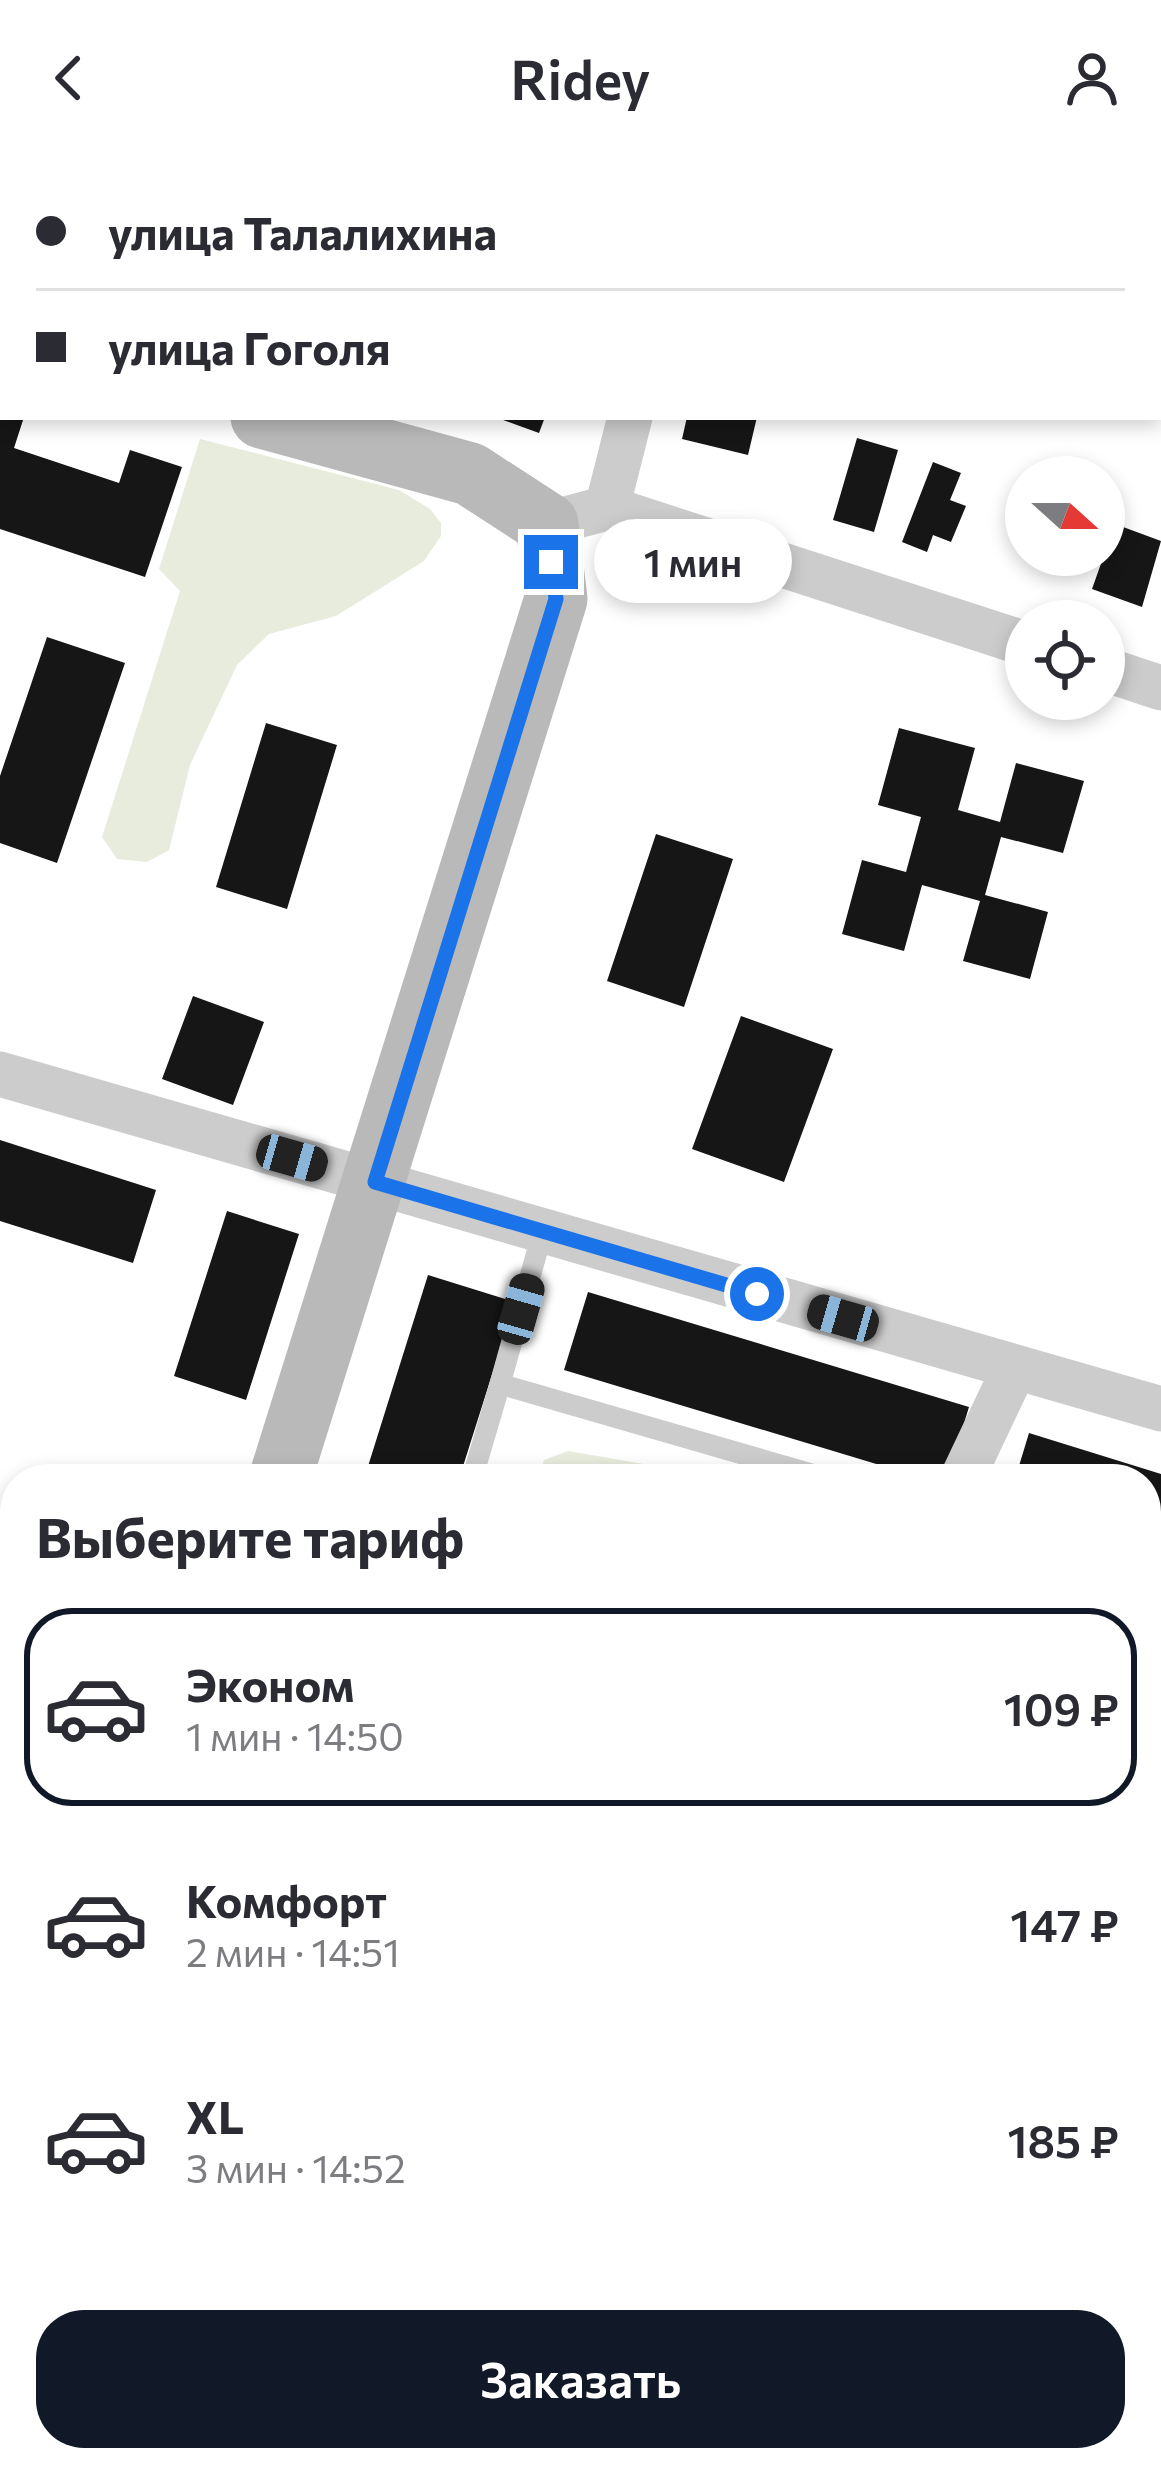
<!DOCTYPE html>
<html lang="ru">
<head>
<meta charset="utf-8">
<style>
	:root { --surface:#fff; --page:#f2f2f3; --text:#2b2b33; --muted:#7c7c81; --line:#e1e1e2; --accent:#111827 }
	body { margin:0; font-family:Commissioner,sans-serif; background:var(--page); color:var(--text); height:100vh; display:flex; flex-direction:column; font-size:45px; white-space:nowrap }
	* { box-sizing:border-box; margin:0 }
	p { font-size:39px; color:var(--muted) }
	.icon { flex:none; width:66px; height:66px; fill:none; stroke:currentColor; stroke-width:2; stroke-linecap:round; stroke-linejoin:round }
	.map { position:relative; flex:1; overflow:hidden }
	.side { position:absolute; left:0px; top:1308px; width:1161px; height:1008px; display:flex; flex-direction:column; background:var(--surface); border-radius:48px 48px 0 0; box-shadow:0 6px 18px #0003 }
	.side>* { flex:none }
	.hud { position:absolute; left:0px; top:0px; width:1161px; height:264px; box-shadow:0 6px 18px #0003; display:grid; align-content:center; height:264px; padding:0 36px; background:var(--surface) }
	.needle { width:78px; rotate:111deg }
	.fabs { position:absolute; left:1005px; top:300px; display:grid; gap:24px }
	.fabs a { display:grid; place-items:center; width:120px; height:120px; border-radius:50%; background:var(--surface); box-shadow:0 6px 18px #0003; font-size:60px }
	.end { position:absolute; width:54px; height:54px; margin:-27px; border:15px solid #1a73e8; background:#fff; box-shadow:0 0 0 6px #fff }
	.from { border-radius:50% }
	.bubble { position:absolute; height:84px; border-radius:42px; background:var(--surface); box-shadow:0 6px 18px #0003; font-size:39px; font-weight:600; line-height:84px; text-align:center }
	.car { position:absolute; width:36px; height:72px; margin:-36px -18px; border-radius:15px; box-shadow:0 0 9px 3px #0007; background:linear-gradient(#222 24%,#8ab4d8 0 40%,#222 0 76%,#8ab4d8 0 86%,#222 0) }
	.hud b { display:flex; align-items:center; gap:42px; height:114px; font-size:45px }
	.hud b+b { border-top:3px solid var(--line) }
	.hud i { width:30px; height:30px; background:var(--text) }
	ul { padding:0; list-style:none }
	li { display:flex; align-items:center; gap:36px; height:198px; margin:0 24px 18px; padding:0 12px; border:6px solid transparent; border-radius:48px }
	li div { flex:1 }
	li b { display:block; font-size:45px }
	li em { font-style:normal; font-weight:600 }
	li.on { border-color:var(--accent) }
	li>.icon { width:108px; height:108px; stroke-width:1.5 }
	h2 { padding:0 36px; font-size:54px; line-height:144px }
	.button { display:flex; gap:24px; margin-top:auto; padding:24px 36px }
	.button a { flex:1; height:138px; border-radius:48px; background:var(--accent); color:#fff; font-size:48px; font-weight:600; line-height:138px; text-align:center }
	header { display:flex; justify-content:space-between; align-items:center; height:156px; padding:0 36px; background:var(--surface); font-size:54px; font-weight:600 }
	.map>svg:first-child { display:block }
	.green { fill:#e7ecdd }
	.building { fill:#161616 }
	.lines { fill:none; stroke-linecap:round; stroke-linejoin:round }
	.lane { stroke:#ccc; stroke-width:21 }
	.street { stroke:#ccc; stroke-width:45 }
	.secondary { stroke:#b9b9b9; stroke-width:63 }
	.route { stroke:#1a73e8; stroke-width:15 }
</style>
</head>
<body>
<header><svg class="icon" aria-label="back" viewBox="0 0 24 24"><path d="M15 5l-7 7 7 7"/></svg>Ridey<svg class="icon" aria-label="person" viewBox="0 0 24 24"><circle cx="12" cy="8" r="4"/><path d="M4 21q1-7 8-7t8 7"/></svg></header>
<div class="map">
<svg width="1161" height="2316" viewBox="0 0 1161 2316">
	<rect width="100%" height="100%" fill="#fff"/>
	<path class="green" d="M 200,283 L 399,334 L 430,353 L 441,367 L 441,380 L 424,405 L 336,460 L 269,478 L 237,509 L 190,609 L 169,694 L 147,706 L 117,703 L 102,681 L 180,435 L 159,413 Z
		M 568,1295 L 731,1323 L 539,1323 L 544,1304 Z
		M 195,2301 L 518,2301 L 514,2316 L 204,2316 Z"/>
	<path class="building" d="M 0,261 L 24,261 L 14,292 L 119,327 L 130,294 L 182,311 L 145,421 L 0,373 Z
		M 495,261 L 545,261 L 539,277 Z
		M 687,261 L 757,261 L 748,299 L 682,283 Z
		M 857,282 L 898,294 L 874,376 L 833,364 Z
		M 933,306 L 961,317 L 950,344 L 966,350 L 951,386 L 933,379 L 927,396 L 902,386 Z
		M 1115,368 L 1161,385 L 1142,451 L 1092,433 Z
		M 47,481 L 125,507 L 57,707 L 0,687 L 0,620 Z
		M 266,567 L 337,589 L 287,753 L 216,731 Z
		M 899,572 L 975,592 L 958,654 L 1000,666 L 1016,607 L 1084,625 L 1063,697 L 1001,681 L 985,739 L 1048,756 L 1030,823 L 963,805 L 980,745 L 922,729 L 904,795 L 842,778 L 862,704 L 906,716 L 921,661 L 878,649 Z
		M 656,678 L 733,703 L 684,851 L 607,825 Z
		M 193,840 L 264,866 L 233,949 L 162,923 Z
		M 741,860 L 833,893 L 784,1026 L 692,993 Z
		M 0,984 L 156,1034 L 133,1107 L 0,1065 Z
		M 227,1055 L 299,1078 L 246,1244 L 174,1220 Z
		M 428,1119 L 515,1146 L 459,1323 L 364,1323 Z
		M 588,1136 L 969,1251 L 947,1323 L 926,1323 L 564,1214 Z
		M 1029,1277 L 1161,1318 L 1161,1395 L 1146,1391 L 1146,1323 L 1015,1323 Z
		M 14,1405 L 15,1406 L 15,1556 L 0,1551 L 0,1451 Z
		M 1146,1608 L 1161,1612 L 1161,1692 L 1146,1688 Z"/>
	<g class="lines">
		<path class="lane" d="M 500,1228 L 542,1078
			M 472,1323 L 500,1228 L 829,1323
			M 1146,1420 L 1161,1424
			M 1146,1574 L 1161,1579
			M 1146,1780 L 1161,1786
			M 753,2301 L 774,2316"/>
		<path class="street" d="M 697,3 L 698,0
			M 607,352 L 630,261
			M 547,368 L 607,352 L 1026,488
			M 1104,513 L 1161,532
			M 0,918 L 1161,1253
			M 962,1323 L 1015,1211"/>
		<path class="secondary" d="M 0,180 L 3,181
			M 262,261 L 470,318 L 547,368 L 556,443 L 280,1323
			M 0,2217 L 15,2168"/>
	</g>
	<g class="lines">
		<path class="route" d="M 551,406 L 556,443 L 375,1026 L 757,1138"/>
	</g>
</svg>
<div class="fabs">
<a><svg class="needle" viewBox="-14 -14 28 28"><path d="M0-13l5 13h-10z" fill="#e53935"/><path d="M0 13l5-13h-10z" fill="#7c7c81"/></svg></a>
<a><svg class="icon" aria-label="locate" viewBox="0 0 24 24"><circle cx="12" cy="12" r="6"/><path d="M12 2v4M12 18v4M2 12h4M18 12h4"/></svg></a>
</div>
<i class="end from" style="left:757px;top:1138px"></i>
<i class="end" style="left:551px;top:406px"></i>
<div class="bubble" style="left:594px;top:363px;width:198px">1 мин</div>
<i class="car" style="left:292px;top:1002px;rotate:106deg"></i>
<i class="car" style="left:521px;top:1153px;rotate:16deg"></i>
<i class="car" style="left:843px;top:1162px;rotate:286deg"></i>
<div class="hud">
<b><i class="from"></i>улица Талалихина</b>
<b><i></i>улица Гоголя</b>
</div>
<section class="side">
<h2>Выберите тариф</h2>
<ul>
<li class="on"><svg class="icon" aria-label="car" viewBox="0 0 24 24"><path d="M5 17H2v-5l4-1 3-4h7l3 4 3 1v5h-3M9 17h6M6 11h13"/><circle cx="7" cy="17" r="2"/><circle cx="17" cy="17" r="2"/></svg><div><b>Эконом</b><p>1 мин · 14:50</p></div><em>109 ₽</em></li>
<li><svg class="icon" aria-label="car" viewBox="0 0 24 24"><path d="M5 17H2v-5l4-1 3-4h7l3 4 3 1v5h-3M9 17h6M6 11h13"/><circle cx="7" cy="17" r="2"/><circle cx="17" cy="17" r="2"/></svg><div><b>Комфорт</b><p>2 мин · 14:51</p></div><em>147 ₽</em></li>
<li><svg class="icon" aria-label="car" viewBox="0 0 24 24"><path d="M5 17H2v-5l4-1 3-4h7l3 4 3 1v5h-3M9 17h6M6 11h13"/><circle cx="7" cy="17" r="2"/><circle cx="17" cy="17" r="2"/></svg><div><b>XL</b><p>3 мин · 14:52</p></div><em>185 ₽</em></li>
</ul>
<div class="button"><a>Заказать</a></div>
</section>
</div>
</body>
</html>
